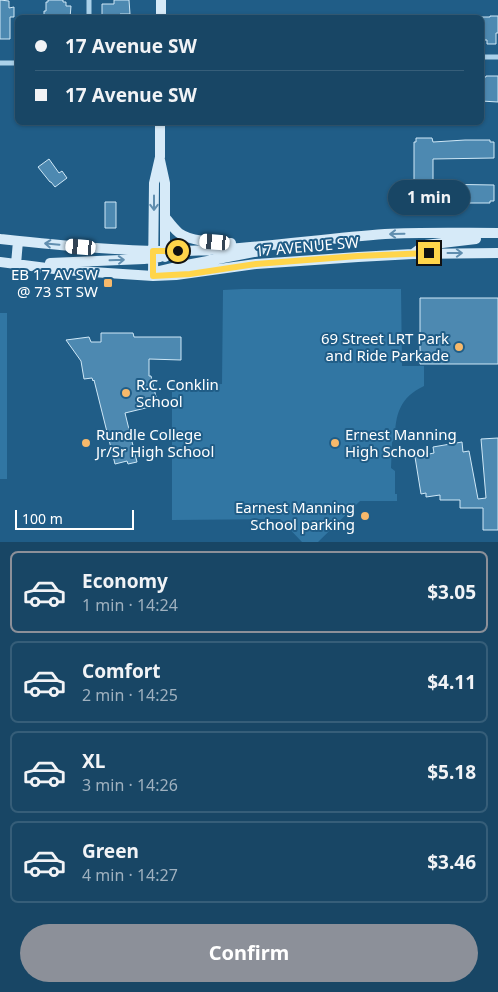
<!DOCTYPE html>
<html lang="en">
<head>
<meta charset="utf-8">
<style>
	:root { --surface:#184665; --page:#25506e; --text:#f1f3f6; --muted:#9fb1bf; --line:#365e79; --accent:#8c9099 }
	body { margin:0; font-family:"Noto Sans",sans-serif; background:var(--page); color:var(--text); height:100vh; display:flex; flex-direction:column; font-size:19px; white-space:nowrap }
	* { box-sizing:border-box; margin:0 }
	p { font-size:16px; color:var(--muted) }
	.icon { flex:none; width:28px; height:28px; fill:none; stroke:currentColor; stroke-width:2; stroke-linecap:round; stroke-linejoin:round }
	.map { position:relative; height:542px; overflow:hidden }
	.sheet { display:flex; flex-direction:column; background:var(--surface); flex:1 }
	.sheet>* { flex:none }
	.guide { position:absolute; left:15px; top:15px; width:469px; height:110px; border-radius:8px; box-shadow:0 1px 4px #0004,0 0 0 1px var(--line); display:grid; align-content:center; height:110px; padding:0 20px; background:var(--surface) }
	.scale { position:absolute; left:15px; bottom:12px; width:119px; box-sizing:border-box; padding-left:5px; border:2px solid #fff; border-top:0; font-size:14px; line-height:18px; white-space:nowrap; color:#fff; -webkit-text-stroke:4px #205d87; paint-order:stroke }
	.end { position:absolute; width:22px; height:22px; margin:-11px; border:6px solid #ffd54a; background:#111; box-shadow:0 0 0 2px #111 }
	.from { border-radius:50% }
	.bubble { position:absolute; height:35px; border-radius:18px; background:var(--surface); box-shadow:0 1px 4px #0004,0 0 0 1px var(--line); font-size:16px; font-weight:700; line-height:35px; text-align:center }
	.car { position:absolute; width:15px; height:30px; margin:-15px -8px; border-radius:6px; box-shadow:0 0 4px 1px #0007; background:linear-gradient(#fff 24%,#345 0 40%,#fff 0 76%,#345 0 86%,#fff 0) }
	.guide b { display:flex; align-items:center; gap:18px; height:48px; font-size:19px }
	.guide b+b { border-top:1px solid var(--line) }
	.guide i { width:12px; height:12px; background:var(--text) }
	ul { padding:9px 0 0; list-style:none }
	li { display:flex; align-items:center; gap:15px; height:82px; margin:0 10px 8px; padding:0 10px; border:2px solid var(--line); border-radius:8px }
	li div { flex:1 }
	li b { display:block; font-size:19px }
	li em { font-style:normal; font-weight:700 }
	li.active { border-color:var(--accent) }
	li>.icon { width:45px; height:45px; stroke-width:1.5 }
	.cta { display:flex; gap:10px; margin-top:auto; padding:10px 20px }
	.cta a { flex:1; height:58px; border-radius:30px; background:var(--accent); color:#fff; font-size:20px; font-weight:700; line-height:58px; text-align:center }
	.map>svg:first-child { display:block }
	.green { fill:#3176a3 }
	.building { fill:#4d89b1; stroke:#cfe8f7 }
	.lines { fill:none; stroke-linecap:round; stroke-linejoin:round }
	.street { stroke:#aad1ea; stroke-width:5 }
	.secondary { stroke:#d6eaf8; stroke-width:10 }
	.oneway { stroke:#608eaf }
	.route { stroke:#ffd54a; stroke-width:6 }
	.poi-dot { fill:#f7b96b; stroke:#205d87; stroke-width:2 }
	.labels { text-anchor:middle; dominant-baseline:central; stroke-width:4; stroke-linejoin:round; paint-order:stroke }
	.street-label { font-size:15px; fill:#fff; stroke:#205d87 }
	.poi-label { font-size:15px; fill:#fff; stroke:#205d87; text-anchor:end }
</style>
</head>
<body>
<div class="map">
<svg width="498" height="542" viewBox="0 0 498 542">
	<rect width="100%" height="100%" fill="#205d87"/>
	<path class="green" d="M 243,289 L 401,289 L 402,366 L 424,366 L 424,386 C 400,397 395,415 395,439 L 392,442 L 391,468 L 395,471 L 395,494 L 397,494 L 397,501 L 360,501 L 318,542 L 302,542 L 280,519 L 172,520 L 172,385 L 222,384 L 223,290 Z
		M 0,313 L 7,313 L 7,479 L 0,479 Z"/>
	<path class="building" d="M 0,0 L 9,1 L 9,8 L 14,7 L 14,17 L 10,17 L 10,39 L 0,39 Z
		M 48,0 L 63,0 L 63,2 L 66,2 L 66,6 L 71,6 L 70,18 L 44,18 L 44,11 L 46,11 L 46,2 L 48,2 Z
		M 114,0 L 129,0 L 130,14 L 120,14 L 120,16 L 113,16 L 113,17 L 102,17 L 102,4 L 114,4 Z
		M 490,16 L 498,16 L 498,33 L 496,33 L 496,44 L 487,44 L 487,40 L 481,40 L 481,17 L 490,17 Z
		M 486,76 L 498,76 L 498,102 L 481,101 L 481,77 L 486,77 Z
		M 416,138 L 432,138 L 433,142 L 465,140 L 490,140 L 490,142 L 494,142 L 494,158 L 433,159 L 433,184 L 494,185 L 494,201 L 490,201 L 490,203 L 449,203 L 449,201 L 445,201 L 445,199 L 433,199 L 432,203 L 416,203 L 416,199 L 414,199 L 414,142 L 416,142 Z
		M 49,159 L 59,173 L 62,171 L 67,178 L 55,187 L 51,182 L 50,182 L 38,167 Z
		M 105,202 L 116,202 L 116,228 L 105,228 Z
		M 420,298 L 498,298 L 498,364 L 420,364 Z
		M 101,333 L 133,333 L 134,337 L 181,337 L 181,360 L 149,359 L 149,376 L 151,376 L 158,405 L 125,413 L 137,462 L 128,464 L 127,461 L 115,464 L 94,380 L 93,381 L 92,378 L 84,379 L 81,361 L 66,340 L 89,337 L 91,342 L 101,342 Z
		M 498,438 L 498,530 L 483,530 L 483,508 L 460,508 L 460,500 L 440,500 L 440,495 L 426,497 L 426,493 L 421,494 L 415,457 L 434,453 L 433,447 L 462,442 L 463,452 L 469,451 L 478,499 L 486,498 L 481,439 Z"/>
	<g class="lines">
		<path class="street" d="M 89,18 L 89,0
			M 481,57 L 498,57
			M 0,63 L 18,63"/>
		<path class="secondary" d="M 161,18 L 161,0
			M 160,160 L 165,183 L 165,257
			M 165,217 C 169,222 173,228 179,233 C 192,242 215,242 231,243
			M 0,239 C 58,245 115,251 173,251 C 244,251 314,239 385,234 C 422,232 460,233 498,233
			M 413,254 L 425,245 L 476,239
			M 0,262 L 62,270 L 153,276 L 176,275 L 256,264 L 358,257 L 413,254 L 498,253
			M 50,263 L 144,259 L 160,257
			M 16,264 L 18,241
			M 156,274 L 159,271 L 176,267 L 260,251
			M 153,276 L 154,183 L 160,157 L 160,122"/>
	</g>
	<defs><path id="oneway-shaft" d="M-6 0H5M1.5-3L5.5 0L1.5 3" fill="none" stroke-width="1.6" stroke-linecap="round" stroke-linejoin="round" transform="scale(1.25)"/></defs>
	<g class="oneway">
		<use href="#oneway-shaft" transform="translate(154 203) rotate(90)"/>
		<use href="#oneway-shaft" transform="translate(397 234) rotate(179)"/>
		<use href="#oneway-shaft" transform="translate(52 244) rotate(-175)"/>
		<use href="#oneway-shaft" transform="translate(455 253)"/>
		<use href="#oneway-shaft" transform="translate(117 260) rotate(-2)"/>
	</g>
	<g class="lines">
		<path class="route" d="M 178,251 L 153,251 L 153,276 L 190,274 L 256,264 L 358,256 L 429,253"/>
	</g>
	<g class="poi-dot">
		<rect x="103" y="278" width="10" height="10" rx="2.5"/>
		<circle cx="459" cy="347" r="5"/>
		<circle cx="126" cy="393" r="5"/>
		<circle cx="86" cy="443" r="5"/>
		<circle cx="335" cy="443" r="5"/>
		<circle cx="365" cy="516" r="5"/>
	</g>
	<g class="labels">
		<g class="street-label">
			<text transform="translate(307 246) rotate(-5)">17 AVENUE SW</text>
		</g>
		<g class="poi-label">
			<text x="98" y="274">EB 17 AV SW<tspan x="98" dy="17">@ 73 ST SW</tspan></text>
			<text x="449" y="338">69 Street LRT Park<tspan x="449" dy="17">and Ride Parkade</tspan></text>
			<text x="136" y="384" text-anchor="start">R.C. Conklin<tspan x="136" dy="17">School</tspan></text>
			<text x="96" y="434" text-anchor="start">Rundle College<tspan x="96" dy="17">Jr/Sr High School</tspan></text>
			<text x="345" y="434" text-anchor="start">Ernest Manning<tspan x="345" dy="17">High School</tspan></text>
			<text x="355" y="507">Earnest Manning<tspan x="355" dy="17">School parking</tspan></text>
		</g>
	</g>
</svg>
<div class="scale">100 m</div>
<i class="end from" style="left:178px;top:251px"></i>
<i class="end" style="left:429px;top:253px"></i>
<div class="bubble" style="left:388px;top:180px;width:82px">1 min</div>
<i class="car" style="left:215px;top:242px;rotate:275deg"></i>
<i class="car" style="left:81px;top:247px;rotate:275deg"></i>
<div class="guide">
<b><i class="from"></i>17 Avenue SW</b>
<b><i></i>17 Avenue SW</b>
</div>
</div>
<section class="sheet">
<ul>
<li class="active"><svg class="icon" aria-label="car" viewBox="0 0 24 24"><path d="M5 17H2v-5l4-1 3-4h7l3 4 3 1v5h-3M9 17h6M6 11h13"/><circle cx="7" cy="17" r="2"/><circle cx="17" cy="17" r="2"/></svg><div><b>Economy</b><p>1 min · 14:24</p></div><em>$3.05</em></li>
<li><svg class="icon" aria-label="car" viewBox="0 0 24 24"><path d="M5 17H2v-5l4-1 3-4h7l3 4 3 1v5h-3M9 17h6M6 11h13"/><circle cx="7" cy="17" r="2"/><circle cx="17" cy="17" r="2"/></svg><div><b>Comfort</b><p>2 min · 14:25</p></div><em>$4.11</em></li>
<li><svg class="icon" aria-label="car" viewBox="0 0 24 24"><path d="M5 17H2v-5l4-1 3-4h7l3 4 3 1v5h-3M9 17h6M6 11h13"/><circle cx="7" cy="17" r="2"/><circle cx="17" cy="17" r="2"/></svg><div><b>XL</b><p>3 min · 14:26</p></div><em>$5.18</em></li>
<li><svg class="icon" aria-label="car" viewBox="0 0 24 24"><path d="M5 17H2v-5l4-1 3-4h7l3 4 3 1v5h-3M9 17h6M6 11h13"/><circle cx="7" cy="17" r="2"/><circle cx="17" cy="17" r="2"/></svg><div><b>Green</b><p>4 min · 14:27</p></div><em>$3.46</em></li>
</ul>
<div class="cta"><a>Confirm</a></div>
</section>
</body>
</html>
